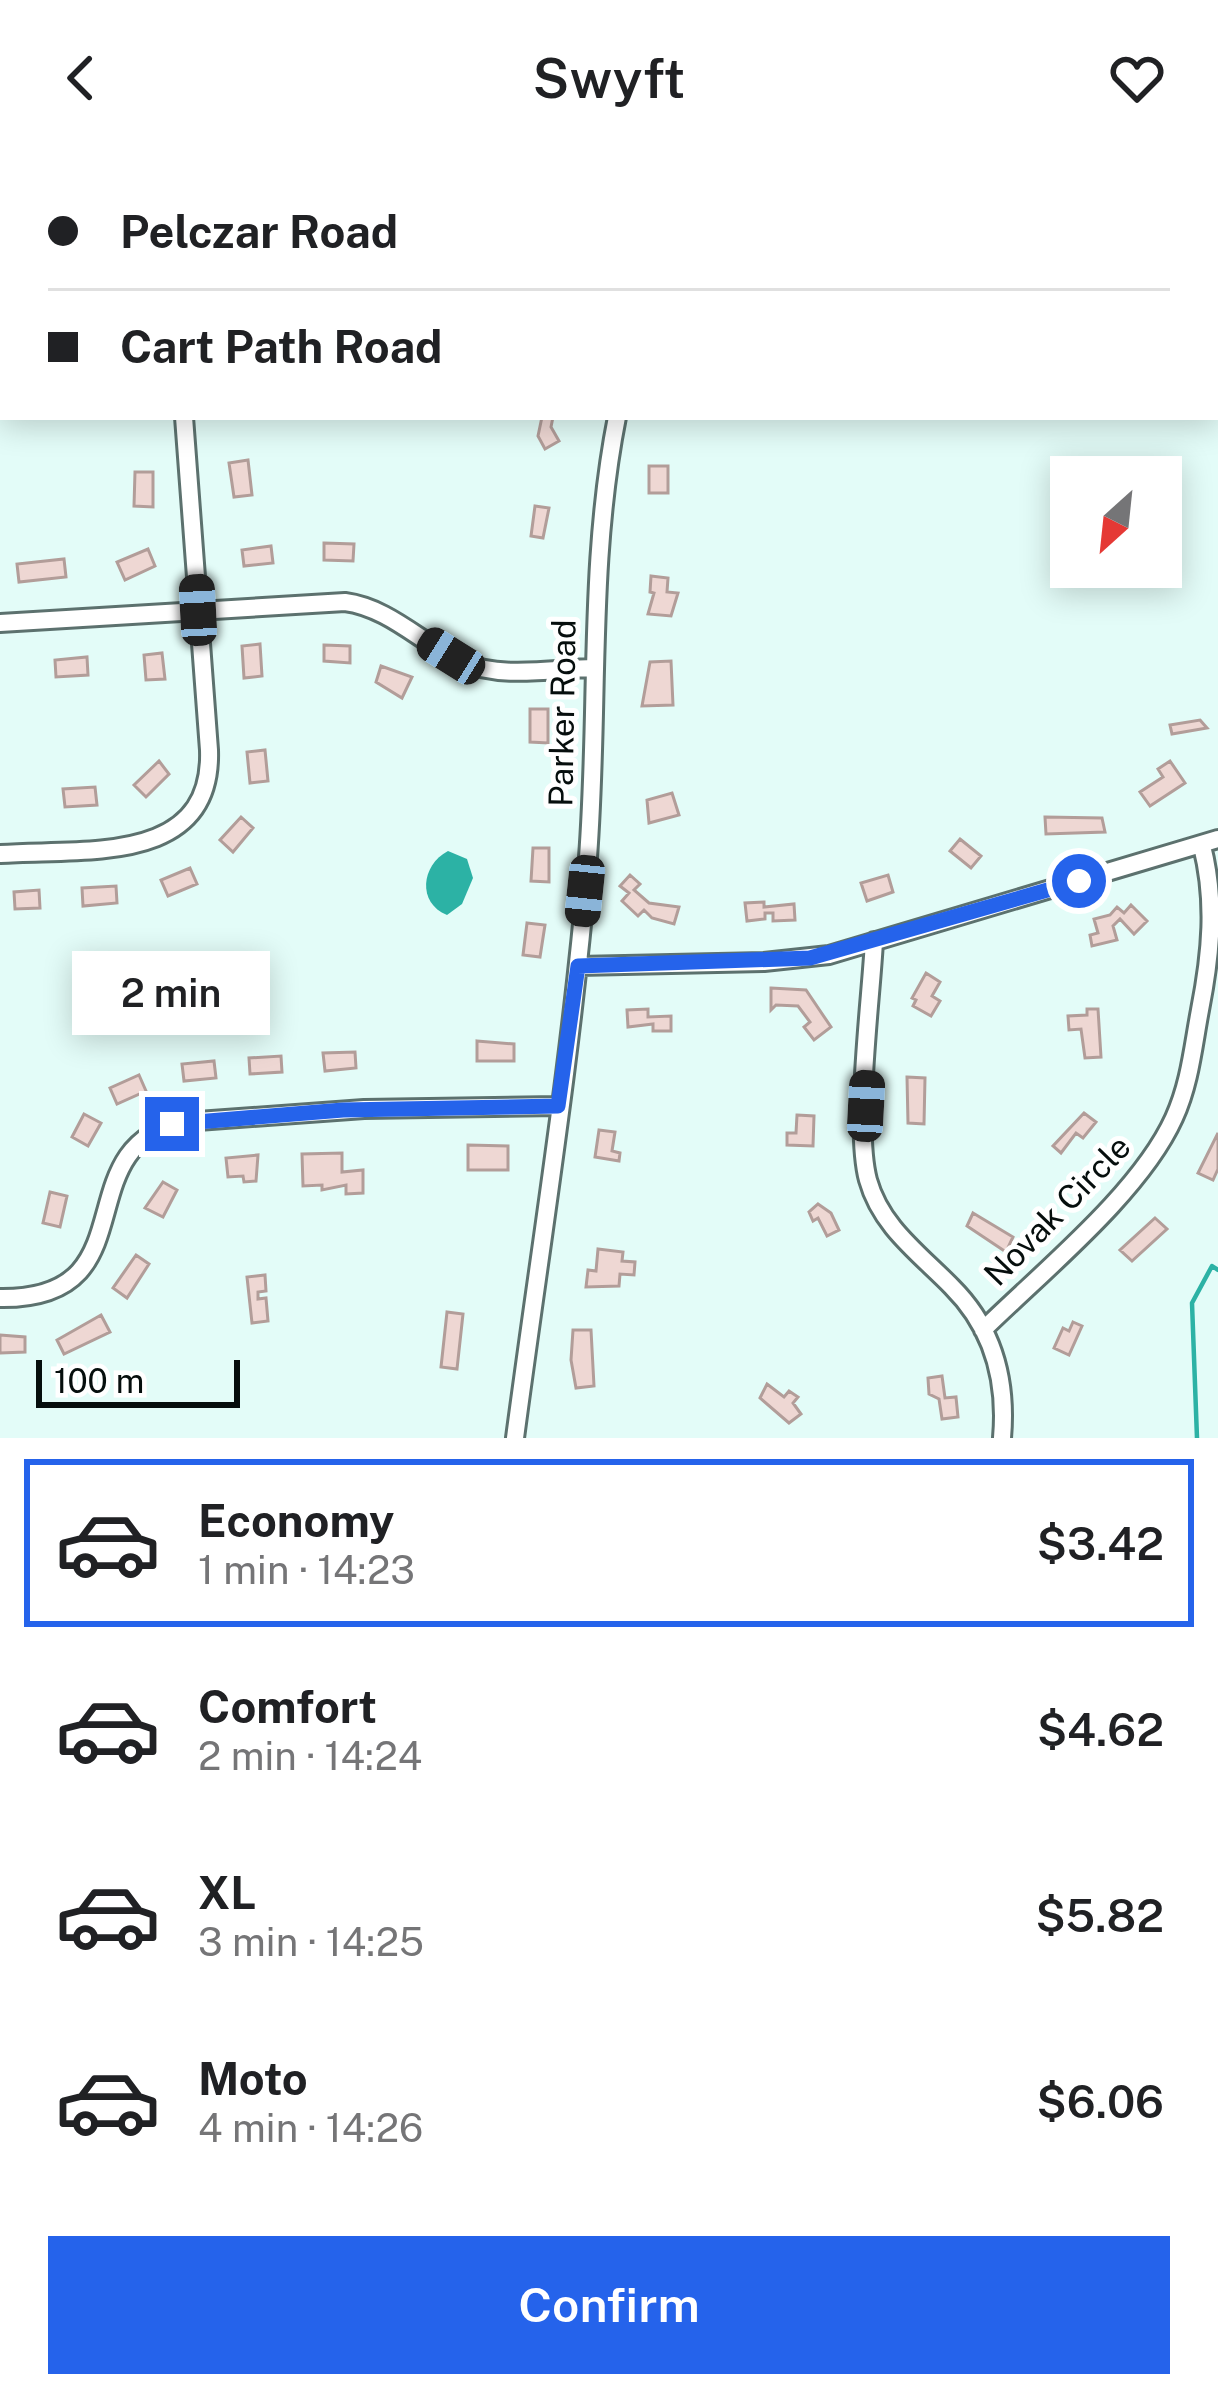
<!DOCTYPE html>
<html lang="en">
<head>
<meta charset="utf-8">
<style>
	:root { --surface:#fff; --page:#f6f6f6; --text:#202124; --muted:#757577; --line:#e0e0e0; --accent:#2563eb }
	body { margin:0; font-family:"Public Sans",sans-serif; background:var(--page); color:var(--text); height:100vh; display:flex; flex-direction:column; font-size:45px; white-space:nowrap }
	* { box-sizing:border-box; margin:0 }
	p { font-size:39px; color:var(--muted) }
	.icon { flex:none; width:66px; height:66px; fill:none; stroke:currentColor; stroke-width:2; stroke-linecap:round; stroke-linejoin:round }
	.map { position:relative; height:1282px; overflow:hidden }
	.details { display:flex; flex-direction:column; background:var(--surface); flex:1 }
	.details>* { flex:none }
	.guide { position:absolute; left:0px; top:0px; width:1218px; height:264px; box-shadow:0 6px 30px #0003; display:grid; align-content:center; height:264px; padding:0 48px; background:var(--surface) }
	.needle { width:78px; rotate:207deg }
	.tools { position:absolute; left:1050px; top:300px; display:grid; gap:24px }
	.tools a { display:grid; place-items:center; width:132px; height:132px; border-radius:0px; background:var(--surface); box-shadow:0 6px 30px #0003; font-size:60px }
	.scale { position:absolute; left:36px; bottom:30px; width:204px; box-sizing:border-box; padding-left:12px; border:6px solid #060e0d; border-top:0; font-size:33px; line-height:42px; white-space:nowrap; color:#060e0d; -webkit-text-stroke:9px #fff; paint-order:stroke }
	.end { position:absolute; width:54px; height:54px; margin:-27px; border:15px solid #2563eb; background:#fff; box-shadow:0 0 0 6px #fff }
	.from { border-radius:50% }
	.bubble { position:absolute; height:84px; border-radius:0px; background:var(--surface); box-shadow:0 6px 30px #0003; font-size:39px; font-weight:600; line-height:84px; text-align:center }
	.car { position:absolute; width:36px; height:72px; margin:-36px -18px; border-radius:15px; box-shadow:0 0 9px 3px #0007; background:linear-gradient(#222 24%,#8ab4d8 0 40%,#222 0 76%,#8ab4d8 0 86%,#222 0) }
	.guide b { display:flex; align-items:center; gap:42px; height:114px; font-size:45px }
	.guide b+b { border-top:3px solid var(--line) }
	.guide i { width:30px; height:30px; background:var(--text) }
	ul { padding:21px 0 0; list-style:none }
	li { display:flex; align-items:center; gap:36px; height:168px; margin:0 24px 18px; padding:0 24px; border:6px solid transparent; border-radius:0px }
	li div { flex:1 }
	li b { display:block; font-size:45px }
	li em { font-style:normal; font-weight:600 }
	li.active { border-color:var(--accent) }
	li>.icon { width:108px; height:108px; stroke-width:1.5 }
	.primary-button { display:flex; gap:24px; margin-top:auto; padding:24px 48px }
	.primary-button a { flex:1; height:138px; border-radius:0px; background:var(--accent); color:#fff; font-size:48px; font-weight:600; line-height:138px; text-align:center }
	header { display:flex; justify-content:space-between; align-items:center; height:156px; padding:0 48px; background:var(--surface); font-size:54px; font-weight:600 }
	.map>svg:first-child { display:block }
	.water { fill:#2cb2a5 }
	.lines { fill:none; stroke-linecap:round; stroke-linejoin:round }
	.stream { stroke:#2cb2a5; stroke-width:4.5 }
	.building { fill:#eed7d3; stroke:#b29d99; stroke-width:3 }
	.minor-casing { stroke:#5c716e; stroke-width:22 }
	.minor { stroke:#fff; stroke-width:16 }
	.route { stroke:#2563eb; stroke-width:15 }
	.labels { text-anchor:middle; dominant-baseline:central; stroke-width:10; stroke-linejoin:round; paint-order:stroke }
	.street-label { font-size:33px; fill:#060e0d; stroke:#fff }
</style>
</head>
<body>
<header><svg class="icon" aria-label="back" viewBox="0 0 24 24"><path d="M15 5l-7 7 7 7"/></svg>Swyft<svg class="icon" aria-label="heart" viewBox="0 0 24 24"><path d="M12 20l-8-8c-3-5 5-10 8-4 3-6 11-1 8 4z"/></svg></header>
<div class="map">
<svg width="1218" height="1282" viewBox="0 0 1218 1282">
	<rect width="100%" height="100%" fill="#e3fcf8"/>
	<path class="water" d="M 448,695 L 467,703 L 473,722 L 462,748 L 447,759 C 417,747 421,709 448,695 Z"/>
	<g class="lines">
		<path class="stream" d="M 1197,1282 L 1192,1147 L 1212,1110 L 1218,1114"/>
	</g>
	<path class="building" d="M 542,261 L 553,261 L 551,271 L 559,285 L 545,293 L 538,280 Z
		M 248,304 L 252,339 L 234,341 L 229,307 Z
		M 649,310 L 668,310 L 668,337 L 649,337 Z
		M 135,316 L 153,316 L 153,351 L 134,350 Z
		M 535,350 L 549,352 L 543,382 L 531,380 Z
		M 324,387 L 354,388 L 353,405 L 324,404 Z
		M 271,390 L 273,407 L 244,410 L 242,394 Z
		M 148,393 L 155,410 L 125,424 L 117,406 Z
		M 64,403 L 66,421 L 19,426 L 17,408 Z
		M 651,420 L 668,422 L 667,436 L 678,437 L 671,460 L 648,458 L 654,437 L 650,436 Z
		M 260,488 L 262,520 L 244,522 L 242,490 Z
		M 324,489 L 350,490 L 350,507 L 324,505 Z
		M 162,497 L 165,523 L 146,524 L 144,499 Z
		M 87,501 L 88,519 L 56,521 L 55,504 Z
		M 671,505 L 673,549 L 642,550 L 650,506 Z
		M 381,510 L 412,521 L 402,542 L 376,526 Z
		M 530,553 L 548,553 L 548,587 L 530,586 Z
		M 1200,564 L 1207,572 L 1172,578 L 1170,569 Z
		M 265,594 L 268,625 L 250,627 L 247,596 Z
		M 159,605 L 169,618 L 146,641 L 134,629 Z
		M 1170,605 L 1185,627 L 1150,650 L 1140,636 L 1163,621 L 1158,613 Z
		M 95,631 L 97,649 L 65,651 L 63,633 Z
		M 672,637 L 679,659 L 649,667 L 647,644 Z
		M 241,661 L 253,672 L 233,696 L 220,684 Z
		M 1045,661 L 1102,662 L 1105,676 L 1046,678 Z
		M 960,683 L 981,700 L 971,712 L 950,695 Z
		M 533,692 L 549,692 L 549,726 L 531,725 Z
		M 190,712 L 197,728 L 168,740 L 161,724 Z
		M 630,719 L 640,728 L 634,734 L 649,747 L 679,751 L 674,768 L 652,762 L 644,754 L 638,760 L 622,745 L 629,737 L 620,730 Z
		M 888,719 L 893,736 L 867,745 L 861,727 Z
		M 116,730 L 117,747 L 83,750 L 82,732 Z
		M 39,734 L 40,752 L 15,753 L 14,736 Z
		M 764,746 L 764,751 L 794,748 L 795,764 L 773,765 L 773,757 L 765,757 L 765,763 L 747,765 L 745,747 Z
		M 1131,749 L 1147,765 L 1134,778 L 1120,763 L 1113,770 L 1117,784 L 1092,790 L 1090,779 L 1098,777 L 1094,763 L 1110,759 L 1117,751 L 1124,757 Z
		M 527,767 L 545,769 L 540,801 L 523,799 Z
		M 926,817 L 940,826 L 932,840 L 940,845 L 931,860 L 913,850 L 916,844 L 912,842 Z
		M 771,832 L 806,834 L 831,871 L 814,884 L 804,871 L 810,866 L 798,850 L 776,849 L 771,854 Z
		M 648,853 L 648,861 L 671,860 L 671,875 L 653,875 L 653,868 L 628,871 L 627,854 Z
		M 1087,853 L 1098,853 L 1101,901 L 1085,902 L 1081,873 L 1069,874 L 1068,860 L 1087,859 Z
		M 477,885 L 514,888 L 514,905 L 477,905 Z
		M 355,896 L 356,912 L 325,915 L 323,897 Z
		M 281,900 L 282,916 L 250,918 L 249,902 Z
		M 214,905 L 216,922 L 184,925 L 182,908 Z
		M 139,919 L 146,935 L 117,948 L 110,932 Z
		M 907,921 L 925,922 L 924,968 L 908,967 Z
		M 1084,957 L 1096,966 L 1083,982 L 1076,977 L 1061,997 L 1053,990 Z
		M 84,958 L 101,967 L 88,990 L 72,981 Z
		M 797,959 L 814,960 L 813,990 L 787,989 L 787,977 L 796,977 Z
		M 599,974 L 615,976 L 612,995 L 620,997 L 619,1005 L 595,1001 Z
		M 1218,977 L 1218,1013 L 1213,1024 L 1198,1017 Z
		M 468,989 L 508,990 L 508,1014 L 468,1014 Z
		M 342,997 L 342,1016 L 363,1014 L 363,1037 L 346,1038 L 346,1029 L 322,1034 L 322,1029 L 303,1030 L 302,998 Z
		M 258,999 L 256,1025 L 244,1026 L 243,1020 L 228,1021 L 226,1002 Z
		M 163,1026 L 177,1034 L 163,1061 L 145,1052 Z
		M 50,1036 L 67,1040 L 60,1071 L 43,1067 Z
		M 818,1048 L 831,1057 L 839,1074 L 827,1080 L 818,1062 L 813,1065 L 809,1056 Z
		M 973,1057 L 1013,1081 L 1006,1096 L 967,1070 Z
		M 1155,1062 L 1167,1073 L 1132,1105 L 1120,1094 Z
		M 598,1093 L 623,1096 L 622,1105 L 635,1106 L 634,1119 L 620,1118 L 619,1130 L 586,1131 L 588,1114 L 596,1115 Z
		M 136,1099 L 149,1108 L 127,1142 L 113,1132 Z
		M 265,1119 L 266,1135 L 258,1136 L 258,1143 L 266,1142 L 268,1165 L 252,1167 L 247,1121 Z
		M 447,1156 L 463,1158 L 457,1213 L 441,1211 Z
		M 101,1159 L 110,1176 L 64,1198 L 57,1184 Z
		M 1073,1166 L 1082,1170 L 1069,1199 L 1054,1192 L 1063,1172 L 1069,1175 Z
		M 573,1174 L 591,1174 L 594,1230 L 576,1232 L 571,1204 Z
		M 0,1179 L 25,1181 L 25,1196 L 0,1197 Z
		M 942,1220 L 945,1242 L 956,1241 L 958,1261 L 942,1263 L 939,1243 L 929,1238 L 928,1222 Z
		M 767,1228 L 784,1241 L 789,1235 L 798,1241 L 793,1247 L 801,1258 L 789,1267 L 760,1242 Z"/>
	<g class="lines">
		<g class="minor-casing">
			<path id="minor" d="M 625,0 L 625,3
				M 0,467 L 345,446 C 390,452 422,488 462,506 C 500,523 552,513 593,512
				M 0,698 C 82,692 213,711 209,594 L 184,261
				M 874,785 C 871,844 854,972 868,1024 C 881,1071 920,1098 952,1131 C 993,1172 1007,1225 1002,1282
				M 578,810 L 764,806 L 829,799 L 1218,683
				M 0,1142 C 153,1144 62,990 184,966 L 364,953 L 558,950
				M 983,1174 C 1043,1115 1140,1037 1174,962 C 1190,927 1193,891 1200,854 C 1211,798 1216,745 1202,690
				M 515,1282 C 540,1093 571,904 587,714 C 600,562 587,412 617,261"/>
		</g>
		<use href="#minor" class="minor"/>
	</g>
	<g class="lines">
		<path class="route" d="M 172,968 L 343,954 L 558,950 L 578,810 L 810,802 L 1079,725"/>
	</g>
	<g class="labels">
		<g class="street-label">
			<text transform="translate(562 557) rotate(-89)">Parker Road</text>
			<text transform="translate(1057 1054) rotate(-46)">Novak Circle</text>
		</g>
	</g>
</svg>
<div class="tools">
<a><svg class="needle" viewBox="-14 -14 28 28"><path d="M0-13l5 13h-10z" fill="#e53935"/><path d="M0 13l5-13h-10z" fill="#757577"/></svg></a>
</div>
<div class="scale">100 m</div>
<i class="end from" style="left:1079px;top:725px"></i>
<i class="end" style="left:172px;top:968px"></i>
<div class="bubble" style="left:72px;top:795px;width:198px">2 min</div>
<i class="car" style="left:198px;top:454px;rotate:357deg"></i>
<i class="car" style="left:451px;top:500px;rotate:302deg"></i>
<i class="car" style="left:585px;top:735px;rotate:186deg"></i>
<i class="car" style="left:866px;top:950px;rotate:3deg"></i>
<div class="guide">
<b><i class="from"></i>Pelczar Road</b>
<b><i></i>Cart Path Road</b>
</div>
</div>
<section class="details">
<ul>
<li class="active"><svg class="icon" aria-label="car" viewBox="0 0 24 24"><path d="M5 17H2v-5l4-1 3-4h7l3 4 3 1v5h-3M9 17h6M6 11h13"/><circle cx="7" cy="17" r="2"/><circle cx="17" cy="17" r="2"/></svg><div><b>Economy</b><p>1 min · 14:23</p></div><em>$3.42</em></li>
<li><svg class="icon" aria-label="car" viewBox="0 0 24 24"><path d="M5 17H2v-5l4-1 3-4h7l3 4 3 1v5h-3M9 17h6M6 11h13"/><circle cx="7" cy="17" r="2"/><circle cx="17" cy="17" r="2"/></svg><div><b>Comfort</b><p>2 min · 14:24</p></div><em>$4.62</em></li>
<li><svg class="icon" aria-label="car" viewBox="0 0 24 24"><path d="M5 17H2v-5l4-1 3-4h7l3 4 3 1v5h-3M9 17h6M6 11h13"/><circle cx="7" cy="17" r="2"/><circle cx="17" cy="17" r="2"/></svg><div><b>XL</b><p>3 min · 14:25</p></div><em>$5.82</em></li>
<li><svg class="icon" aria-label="car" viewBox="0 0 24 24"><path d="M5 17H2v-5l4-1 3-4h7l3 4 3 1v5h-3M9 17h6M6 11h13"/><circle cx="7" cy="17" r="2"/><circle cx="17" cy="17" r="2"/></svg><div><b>Moto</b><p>4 min · 14:26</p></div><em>$6.06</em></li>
</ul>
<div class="primary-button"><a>Confirm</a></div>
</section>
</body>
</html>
